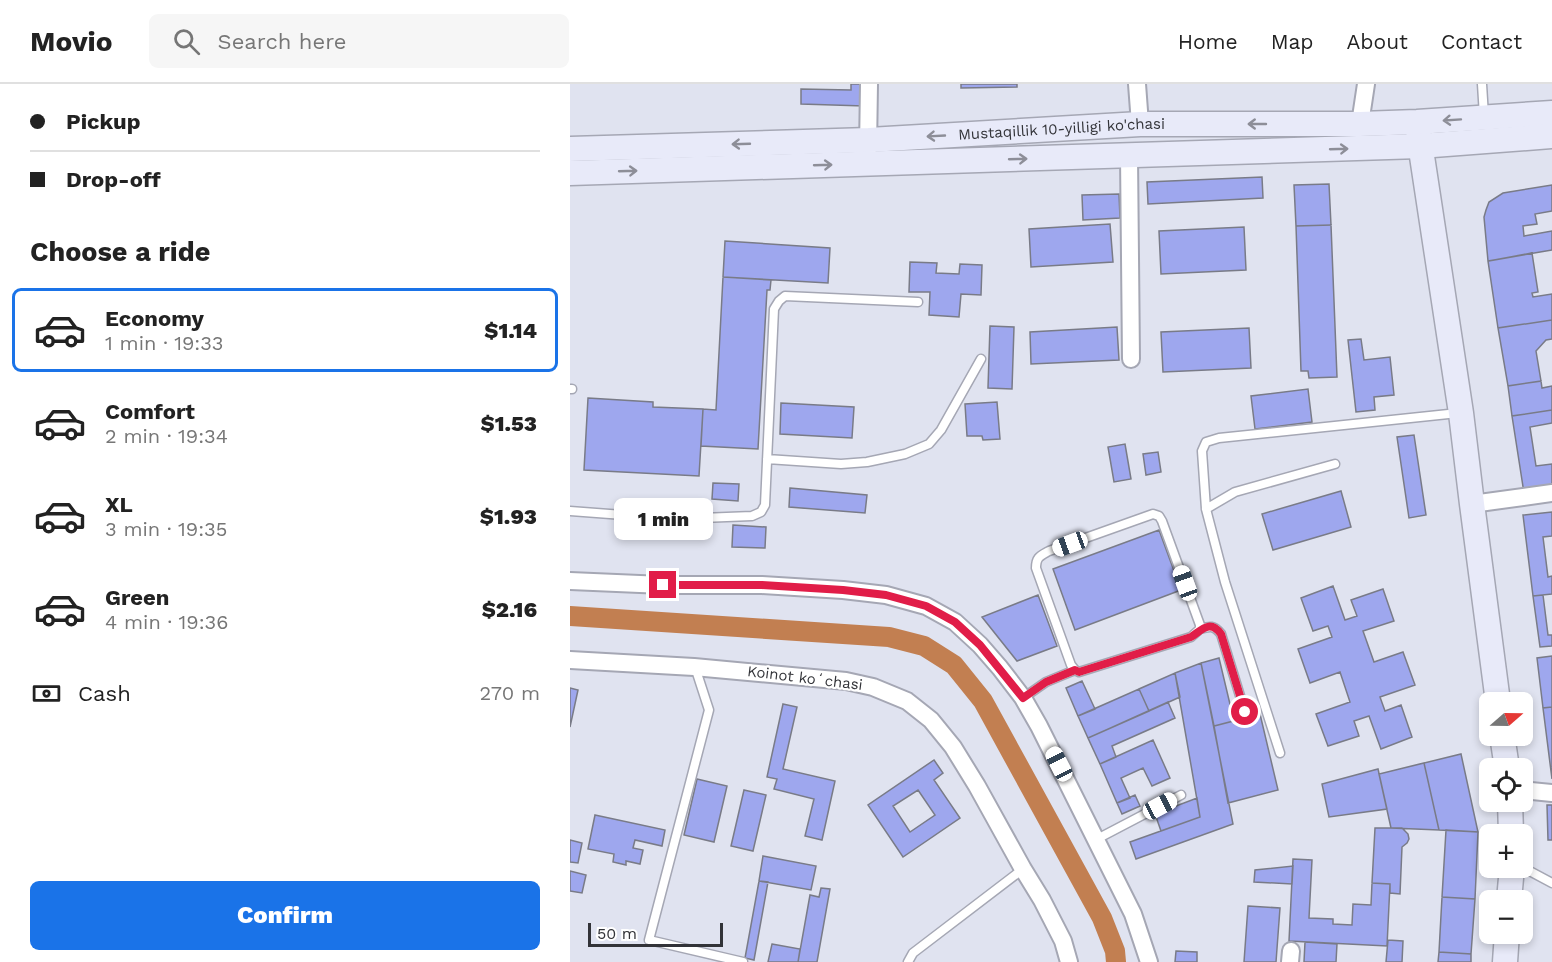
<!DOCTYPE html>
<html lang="en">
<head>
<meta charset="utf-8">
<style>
	:root { --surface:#fff; --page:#f6f6f6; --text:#222; --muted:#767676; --line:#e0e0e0; --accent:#1a73e8 }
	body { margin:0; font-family:"Work Sans",sans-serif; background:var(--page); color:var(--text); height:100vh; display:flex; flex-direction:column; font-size:22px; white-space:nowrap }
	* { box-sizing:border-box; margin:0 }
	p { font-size:20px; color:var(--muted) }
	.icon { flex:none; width:33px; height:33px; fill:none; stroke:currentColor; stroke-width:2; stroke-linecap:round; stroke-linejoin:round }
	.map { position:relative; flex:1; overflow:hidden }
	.sheet { display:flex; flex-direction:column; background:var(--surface); width:570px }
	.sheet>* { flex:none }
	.banner { display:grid; align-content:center; height:132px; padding:0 30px; background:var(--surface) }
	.needle { width:39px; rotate:70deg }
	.fabs { position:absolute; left:909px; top:608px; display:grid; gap:12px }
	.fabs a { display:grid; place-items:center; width:54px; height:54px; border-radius:9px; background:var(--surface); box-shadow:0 3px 9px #0003; font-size:30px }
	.scale { position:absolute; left:18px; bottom:15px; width:135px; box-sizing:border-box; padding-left:6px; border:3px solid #323338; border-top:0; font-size:16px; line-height:21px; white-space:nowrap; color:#323338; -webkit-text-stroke:4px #fff; paint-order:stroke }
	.end { position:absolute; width:27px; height:27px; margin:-14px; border:8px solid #e11d48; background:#fff; box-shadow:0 0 0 3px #fff }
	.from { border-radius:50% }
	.bubble { position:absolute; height:42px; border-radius:9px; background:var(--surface); box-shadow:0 3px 9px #0003; font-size:20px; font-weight:800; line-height:42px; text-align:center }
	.car { position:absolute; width:18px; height:36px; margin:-18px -9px; border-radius:8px; box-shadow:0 0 4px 2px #0007; background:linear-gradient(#fff 24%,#345 0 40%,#fff 0 76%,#345 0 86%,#fff 0) }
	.banner b { display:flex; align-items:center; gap:21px; height:57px; font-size:22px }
	.banner b+b { border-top:2px solid var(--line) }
	.banner i { width:15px; height:15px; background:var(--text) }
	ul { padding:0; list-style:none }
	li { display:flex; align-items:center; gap:18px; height:84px; margin:0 12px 9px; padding:0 18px; border:3px solid transparent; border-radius:9px }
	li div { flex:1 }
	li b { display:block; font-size:22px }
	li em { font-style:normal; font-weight:800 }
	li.selected { border-color:var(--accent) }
	li>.icon { width:54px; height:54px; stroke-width:1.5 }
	h2 { padding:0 30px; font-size:27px; line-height:72px }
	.pay { display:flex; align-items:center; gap:15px; height:66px; padding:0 30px; font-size:22px }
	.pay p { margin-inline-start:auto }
	.action { display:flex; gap:12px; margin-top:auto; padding:12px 30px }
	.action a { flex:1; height:69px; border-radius:9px; background:var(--accent); color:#fff; font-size:24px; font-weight:800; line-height:69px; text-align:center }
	header { display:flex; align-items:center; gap:36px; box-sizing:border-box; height:84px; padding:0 30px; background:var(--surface); border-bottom:2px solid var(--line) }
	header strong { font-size:28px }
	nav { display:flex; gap:33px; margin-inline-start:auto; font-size:21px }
	.search { width:420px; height:54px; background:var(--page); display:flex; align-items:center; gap:15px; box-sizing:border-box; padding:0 21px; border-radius:9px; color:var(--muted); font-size:22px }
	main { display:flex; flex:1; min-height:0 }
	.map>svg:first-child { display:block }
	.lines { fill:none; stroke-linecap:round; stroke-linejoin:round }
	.canal { stroke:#c27f51; stroke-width:20 }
	.building { fill:#9ea7ee; stroke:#797b87; stroke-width:1.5; fill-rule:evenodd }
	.lane-casing { stroke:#a5a7b4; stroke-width:11 }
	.street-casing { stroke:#a5a7b4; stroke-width:20 }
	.secondary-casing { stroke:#a5a7b4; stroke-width:27 }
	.lane { stroke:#fff; stroke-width:8 }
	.street { stroke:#fff; stroke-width:16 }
	.secondary { stroke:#e8eaf9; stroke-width:24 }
	.oneway { stroke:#8d8e98 }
	.route { stroke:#e11d48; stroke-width:8 }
	.labels { text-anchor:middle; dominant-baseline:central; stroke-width:4.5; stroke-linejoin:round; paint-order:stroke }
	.street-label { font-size:15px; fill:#323338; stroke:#fff }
</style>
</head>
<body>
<header>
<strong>Movio</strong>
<div class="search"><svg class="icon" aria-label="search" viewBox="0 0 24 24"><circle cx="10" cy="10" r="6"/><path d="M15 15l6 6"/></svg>Search here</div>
<nav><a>Home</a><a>Map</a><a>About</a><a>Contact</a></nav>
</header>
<main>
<section class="sheet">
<div class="banner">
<b><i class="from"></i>Pickup</b>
<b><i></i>Drop-off</b>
</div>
<h2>Choose a ride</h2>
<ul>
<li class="selected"><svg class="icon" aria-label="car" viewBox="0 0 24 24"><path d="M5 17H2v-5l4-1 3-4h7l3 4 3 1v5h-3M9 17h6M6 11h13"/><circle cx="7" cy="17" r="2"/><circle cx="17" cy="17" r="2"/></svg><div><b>Economy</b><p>1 min · 19:33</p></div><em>$1.14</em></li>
<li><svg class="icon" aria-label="car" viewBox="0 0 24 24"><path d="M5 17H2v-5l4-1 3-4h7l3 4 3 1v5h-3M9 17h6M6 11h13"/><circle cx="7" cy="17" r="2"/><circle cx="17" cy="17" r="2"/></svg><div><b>Comfort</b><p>2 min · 19:34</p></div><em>$1.53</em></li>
<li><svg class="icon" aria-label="car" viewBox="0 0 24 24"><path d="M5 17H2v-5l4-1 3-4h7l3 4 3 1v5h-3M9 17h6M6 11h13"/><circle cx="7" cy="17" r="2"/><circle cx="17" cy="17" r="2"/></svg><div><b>XL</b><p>3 min · 19:35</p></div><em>$1.93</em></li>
<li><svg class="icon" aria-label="car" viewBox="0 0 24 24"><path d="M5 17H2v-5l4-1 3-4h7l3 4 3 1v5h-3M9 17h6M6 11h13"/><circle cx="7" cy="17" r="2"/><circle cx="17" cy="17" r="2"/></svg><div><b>Green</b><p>4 min · 19:36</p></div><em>$2.16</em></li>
</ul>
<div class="pay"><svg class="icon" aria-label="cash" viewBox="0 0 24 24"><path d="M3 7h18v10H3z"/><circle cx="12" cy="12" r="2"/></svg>Cash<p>270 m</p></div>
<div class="action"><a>Confirm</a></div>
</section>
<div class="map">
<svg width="982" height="878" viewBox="0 0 982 878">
	<rect width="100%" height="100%" fill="#e0e3f0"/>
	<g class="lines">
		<path class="canal" d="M 0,532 L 319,553 L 354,562 L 384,581 L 413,617 L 532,834 L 545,867 L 546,878"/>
	</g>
	<path class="building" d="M 281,0 L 294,0 L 294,22 L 231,20 L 231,5 L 281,6 Z
		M 391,0 L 447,0 L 447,3 L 391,4 Z
		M 692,93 L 693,114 L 578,120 L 577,98 Z
		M 759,100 L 761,141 L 726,142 L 724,101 Z
		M 982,101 L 982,127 L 965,130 L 967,140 L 953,142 L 954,152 L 982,147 L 982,166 L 918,177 L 914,133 L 916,126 L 919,118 L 933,109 Z
		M 549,110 L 550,134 L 513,136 L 512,111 Z
		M 540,140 L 543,178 L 461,183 L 459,145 Z
		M 761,141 L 767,293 L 739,294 L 738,287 L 731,287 L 726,142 Z
		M 674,143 L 676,186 L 591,190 L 589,147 Z
		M 155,157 L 260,164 L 258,199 L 153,193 Z
		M 962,169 L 968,208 L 962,209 L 963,213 L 982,210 L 982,236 L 928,244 L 918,177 Z
		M 340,178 L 367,179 L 366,189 L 389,190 L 390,180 L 412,181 L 411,211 L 391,210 L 389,233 L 359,231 L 360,208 L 339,208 Z
		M 153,193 L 201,196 L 200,206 L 197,206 L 188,365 L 131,362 L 133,325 L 146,326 Z
		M 982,236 L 982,255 L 976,256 L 966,267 L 971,297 L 938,302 L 928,244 Z
		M 420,242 L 444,243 L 442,305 L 418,304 Z
		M 547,243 L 549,276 L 461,280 L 460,248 Z
		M 679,244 L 681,284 L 593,288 L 591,248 Z
		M 791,255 L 794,276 L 820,273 L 824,311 L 804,313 L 805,326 L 786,328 L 778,256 Z
		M 971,297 L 972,304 L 982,302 L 982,326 L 942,332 L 938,302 Z
		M 738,305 L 742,338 L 685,345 L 681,312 Z
		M 18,314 L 83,318 L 83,323 L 133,325 L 129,392 L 14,386 Z
		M 427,318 L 430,355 L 413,356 L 412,352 L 397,352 L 395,320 Z
		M 211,319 L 284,323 L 282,354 L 210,350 Z
		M 982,326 L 982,339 L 960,343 L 966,382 L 982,380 L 982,405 L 954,409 L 942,332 Z
		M 844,351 L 856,431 L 839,434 L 827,353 Z
		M 555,360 L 561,395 L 544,398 L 538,363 Z
		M 588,368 L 591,388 L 576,391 L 573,370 Z
		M 143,399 L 169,400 L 168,417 L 142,415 Z
		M 220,404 L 297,411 L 295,429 L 219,423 Z
		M 771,407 L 781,443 L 703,466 L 692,430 Z
		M 982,428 L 982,452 L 973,453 L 978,493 L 982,492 L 982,510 L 963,512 L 953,431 Z
		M 163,441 L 196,443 L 195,464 L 162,463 Z
		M 589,446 L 611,506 L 505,546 L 483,485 Z
		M 763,502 L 775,536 L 787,532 L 781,516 L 813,505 L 824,537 L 793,547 L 804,578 L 833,568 L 845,601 L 810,613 L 815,627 L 831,621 L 842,653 L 811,665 L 799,632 L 784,637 L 789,652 L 758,662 L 746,630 L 780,618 L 770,588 L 740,599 L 728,565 L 762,553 L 758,542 L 743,547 L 731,514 Z
		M 468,511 L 487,562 L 447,577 L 412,533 Z
		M 973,511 L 978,551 L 982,551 L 982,562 L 970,563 L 963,512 Z
		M 982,572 L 982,623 L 973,624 L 967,574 Z
		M 649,574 L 664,637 L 644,642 L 631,579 Z
		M 631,579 L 663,740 L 566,775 L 560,758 L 630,733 L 605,589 Z
		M 605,589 L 610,613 L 579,627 L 569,605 Z
		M 512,597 L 525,625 L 508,632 L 496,604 Z
		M 0,604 L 8,606 L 0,643 Z
		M 569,605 L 579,627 L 518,654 L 508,632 Z
		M 598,618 L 605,634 L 542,662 L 546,673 L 530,680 L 518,654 Z
		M 213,620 L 227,623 L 213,685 L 265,697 L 252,756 L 235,752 L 244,715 L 204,705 L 207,695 L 197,693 Z
		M 982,623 L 982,695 L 973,624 Z
		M 690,630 L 708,706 L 658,719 L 644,642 Z
		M 583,656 L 600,694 L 582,702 L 573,684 L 551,694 L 560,714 L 547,719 L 530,680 Z
		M 891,670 L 908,748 L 869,746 L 854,679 Z
		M 364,676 L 373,689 L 364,696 L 390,734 L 333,773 L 298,721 ZM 348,706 L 365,731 L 340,748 L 323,722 Z
		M 854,679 L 869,746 L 821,744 L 809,690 Z
		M 808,685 L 817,725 L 759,733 L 752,700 Z
		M 127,695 L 157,702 L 144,758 L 114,751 Z
		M 174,706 L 196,711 L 183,767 L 161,762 Z
		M 565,711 L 570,722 L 552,730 L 547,719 Z
		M 627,714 L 630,733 L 591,747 L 585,730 Z
		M 977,721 L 982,721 L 982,756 L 978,756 Z
		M 25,731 L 95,746 L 92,762 L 65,756 L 63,764 L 73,766 L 70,780 L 56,777 L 56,781 L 43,778 L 44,770 L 18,765 Z
		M 805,744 L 832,744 L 838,750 L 839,755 L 837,759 L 832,763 L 830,810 L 820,809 L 820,800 L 802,799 Z
		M 876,746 L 908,748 L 905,815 L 872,813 Z
		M 0,756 L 12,759 L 8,779 L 0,778 Z
		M 193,772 L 246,782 L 241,806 L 189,797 Z
		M 723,775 L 742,776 L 739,834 L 763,835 L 763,840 L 782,841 L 783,820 L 801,821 L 802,799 L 820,800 L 817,862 L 719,857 Z
		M 723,782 L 722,800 L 684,798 L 685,786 Z
		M 0,787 L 16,791 L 12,809 L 0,807 Z
		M 189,797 L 198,798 L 184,876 L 175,874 Z
		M 251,804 L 260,805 L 247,878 L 228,878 L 240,811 L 249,813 Z
		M 872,813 L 905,815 L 901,870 L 869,868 Z
		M 678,822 L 710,824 L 706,878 L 674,878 Z
		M 818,856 L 833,857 L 832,878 L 816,878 Z
		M 735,858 L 767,860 L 766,878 L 734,878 Z
		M 202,860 L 230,865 L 228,878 L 198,878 Z
		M 606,867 L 627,868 L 627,878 L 605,878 Z
		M 869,868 L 901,870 L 901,878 L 868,878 Z"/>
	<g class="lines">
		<g class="lane-casing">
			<path id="lane" d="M 912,0 L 914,32
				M 0,305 L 2,305
				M 197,375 L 271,380 L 297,378 L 335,370 L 359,360 L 371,346 L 411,275
				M 636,425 L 665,408 L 765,380
				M 0,427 L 106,435 L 182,432 L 191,428 L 195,421 L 204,225 L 209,217 L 215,212 L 348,218
				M 583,430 L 589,432 L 592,437 L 630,541 L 630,545 L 621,553 L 509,588 L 505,586 L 501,581 L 466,484 C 466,473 470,472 479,467 Z
				M 630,545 C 640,542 644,541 651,550 L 675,628
				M 125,583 L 139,626 L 79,856 L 173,878
				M 453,614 L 476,598 L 505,586
				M 710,669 L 655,498 L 636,425 L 632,367 L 636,358 L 649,354 L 888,329
				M 527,755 L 611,711
				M 952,783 L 982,799
				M 338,878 L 343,869 L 453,785"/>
		</g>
		<g class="street-casing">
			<path id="street" d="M 567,0 L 570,40
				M 790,40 L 796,0
				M 298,65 L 299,0
				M 559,72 L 561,275
				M 902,420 L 982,409
				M 0,497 L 93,501 L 192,501 L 273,506 L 316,511 L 356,522 L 385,538 L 410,561 L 430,584 L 453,614 L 469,642 L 563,830 L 579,878
				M 0,576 L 124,583 L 276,597 L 303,603 L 337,617 L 361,636 L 383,663 L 407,702 L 453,785 L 472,816 L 493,857 L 499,878
				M 952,706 L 982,709
				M 720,878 L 721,867"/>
		</g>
		<g class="secondary-casing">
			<g id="secondary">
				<path d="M 848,46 L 891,329 L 902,420 L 928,618"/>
				<path id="s1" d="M 0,65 L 299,56 L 570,40 L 790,40 L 847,38 L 982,29"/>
				<path d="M 0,89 L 850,62 L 982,52"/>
				<path d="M 932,651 L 937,684"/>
				<path d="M 940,717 L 941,750"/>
				<path d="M 939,816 L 942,783"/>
				<path d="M 935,878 L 937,849"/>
			</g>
		</g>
		<use href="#lane" class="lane"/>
		<use href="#street" class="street"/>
		<use href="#secondary" class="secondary"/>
	</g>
	<defs><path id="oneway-shaft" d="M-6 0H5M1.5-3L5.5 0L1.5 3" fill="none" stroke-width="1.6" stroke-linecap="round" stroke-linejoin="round" transform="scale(1.5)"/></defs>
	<g class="oneway">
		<use href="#oneway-shaft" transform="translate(882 36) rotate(176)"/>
		<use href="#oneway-shaft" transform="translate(687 40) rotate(180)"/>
		<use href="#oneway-shaft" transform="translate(366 52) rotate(177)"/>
		<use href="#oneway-shaft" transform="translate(171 60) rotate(178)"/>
		<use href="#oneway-shaft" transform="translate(769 65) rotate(-2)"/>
		<use href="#oneway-shaft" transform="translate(448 75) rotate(-2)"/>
		<use href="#oneway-shaft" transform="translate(253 81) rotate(-2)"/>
		<use href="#oneway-shaft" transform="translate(58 87) rotate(-2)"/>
	</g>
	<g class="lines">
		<path class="route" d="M 93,501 L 192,501 L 273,506 L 316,511 L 356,522 L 385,538 L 410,561 L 453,614 L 476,598 L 505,586 L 509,588 L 621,553 C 632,546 640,535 651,550 L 675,628"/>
	</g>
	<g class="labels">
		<g class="street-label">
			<text stroke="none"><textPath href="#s1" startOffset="492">Mustaqillik 10-yilligi ko'chasi</textPath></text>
			<text transform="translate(235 594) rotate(7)">Koinot koʻchasi</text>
		</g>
	</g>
</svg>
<div class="fabs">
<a><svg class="needle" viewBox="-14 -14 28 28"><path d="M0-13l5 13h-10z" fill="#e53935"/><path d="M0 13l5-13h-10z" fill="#767676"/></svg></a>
<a><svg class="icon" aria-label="locate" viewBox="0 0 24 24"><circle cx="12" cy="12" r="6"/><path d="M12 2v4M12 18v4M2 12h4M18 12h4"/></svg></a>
<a>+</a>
<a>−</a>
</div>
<div class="scale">50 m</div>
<i class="end from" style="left:675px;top:628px"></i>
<i class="end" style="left:93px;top:501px"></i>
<div class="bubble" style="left:44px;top:414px;width:99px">1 min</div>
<i class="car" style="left:500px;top:460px;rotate:250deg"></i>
<i class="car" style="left:615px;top:499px;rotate:340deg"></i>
<i class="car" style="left:489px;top:680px;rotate:333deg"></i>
<i class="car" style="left:590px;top:722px;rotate:62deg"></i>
</div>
</main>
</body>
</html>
